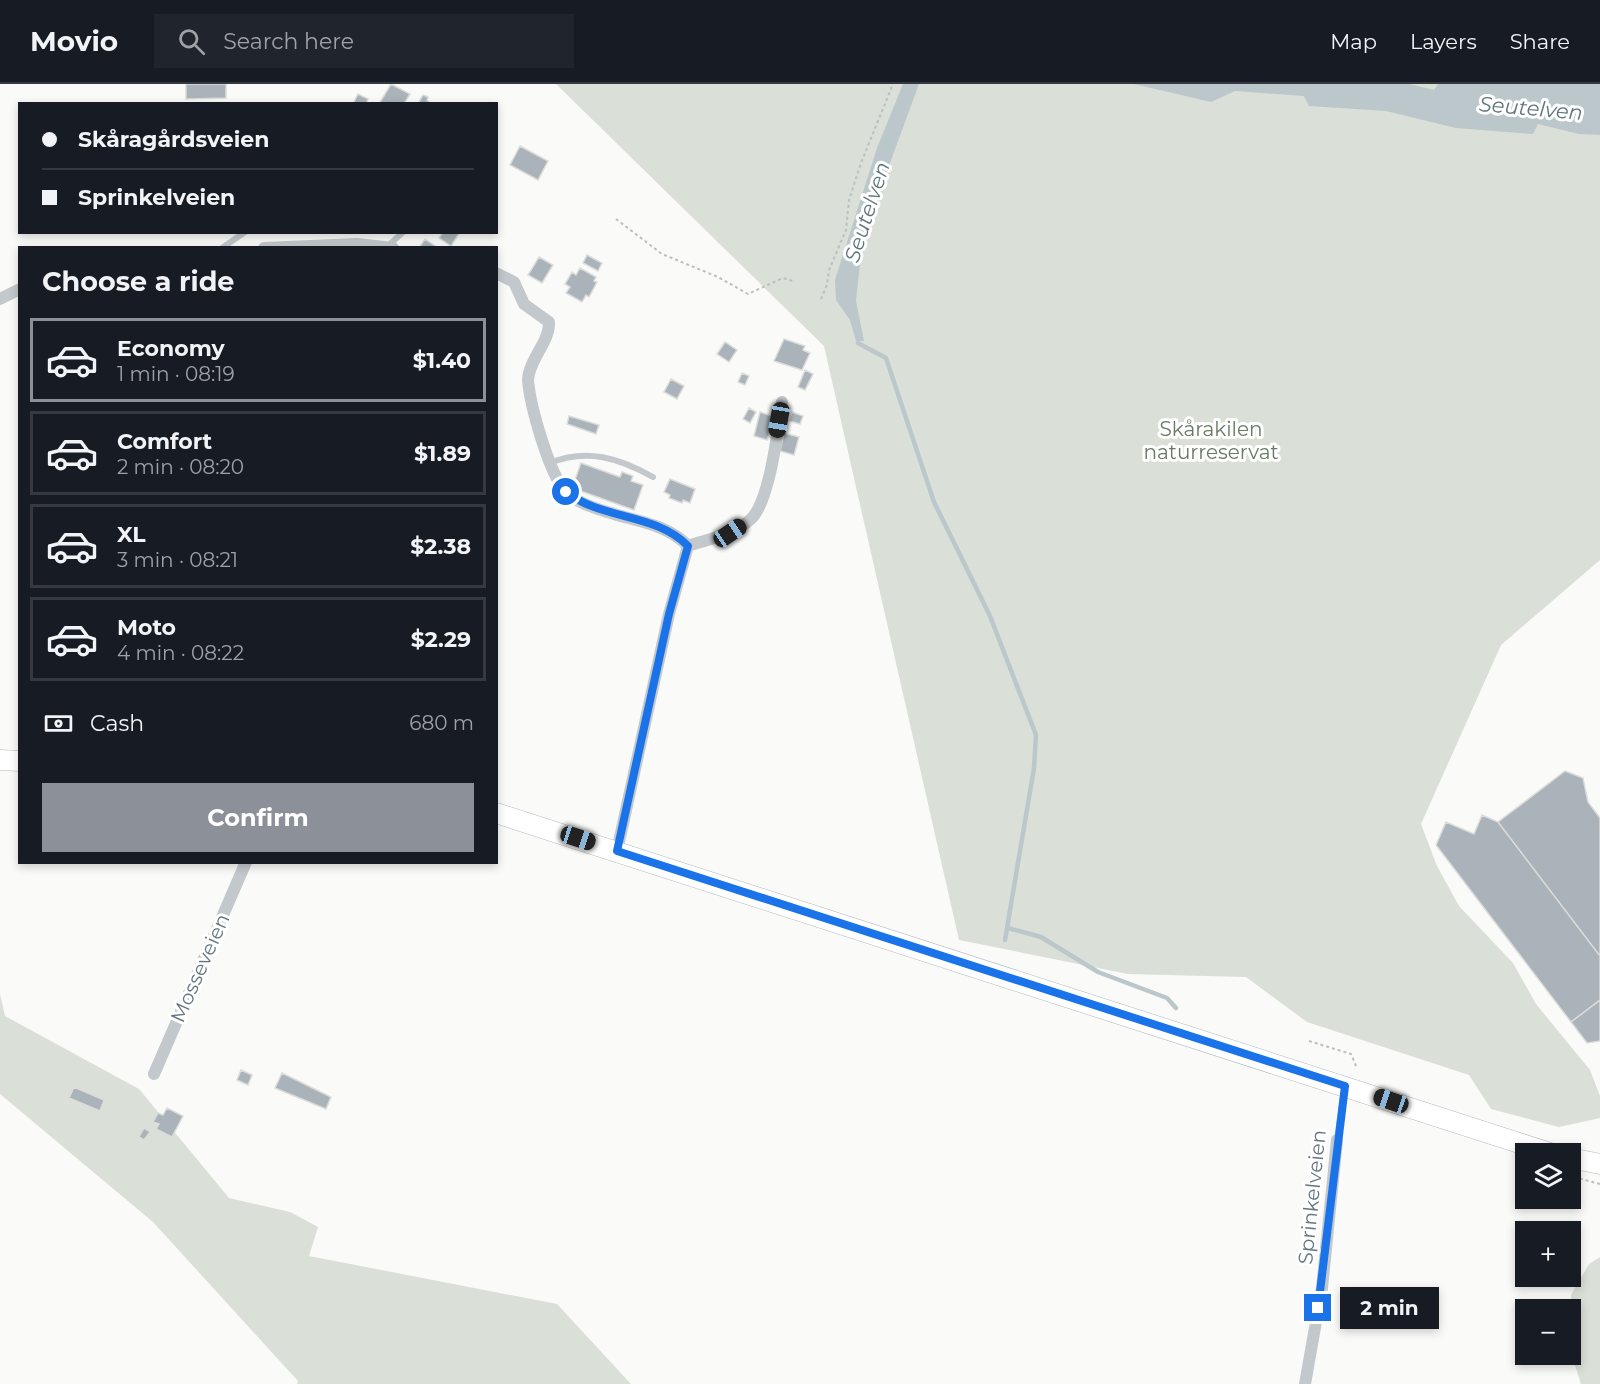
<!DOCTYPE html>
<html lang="en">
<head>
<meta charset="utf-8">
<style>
	:root { --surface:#171b24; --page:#20242c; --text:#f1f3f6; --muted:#9ea1a6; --line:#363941; --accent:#8c9099 }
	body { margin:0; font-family:Montserrat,sans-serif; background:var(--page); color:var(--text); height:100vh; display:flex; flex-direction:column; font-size:22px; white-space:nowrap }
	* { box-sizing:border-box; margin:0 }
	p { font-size:20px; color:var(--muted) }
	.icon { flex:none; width:33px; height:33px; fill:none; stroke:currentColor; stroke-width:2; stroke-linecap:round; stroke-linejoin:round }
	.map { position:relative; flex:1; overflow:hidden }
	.sheet { position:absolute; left:18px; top:162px; width:480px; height:618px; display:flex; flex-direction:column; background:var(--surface); border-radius:0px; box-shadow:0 3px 9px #0003 }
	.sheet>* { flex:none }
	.guide { position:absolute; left:18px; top:18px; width:480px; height:132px; border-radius:0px; box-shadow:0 3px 9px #0003; display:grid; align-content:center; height:132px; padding:0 24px; background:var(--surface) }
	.fabs { position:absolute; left:1515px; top:1059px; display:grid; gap:12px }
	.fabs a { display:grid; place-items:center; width:66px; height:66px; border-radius:0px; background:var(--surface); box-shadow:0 3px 9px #0003; font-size:30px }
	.end { position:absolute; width:27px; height:27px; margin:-14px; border:8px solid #1a73e8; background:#fff; box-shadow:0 0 0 3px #fff }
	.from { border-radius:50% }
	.bubble { position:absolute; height:42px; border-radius:0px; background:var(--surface); box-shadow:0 3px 9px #0003; font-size:20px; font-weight:700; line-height:42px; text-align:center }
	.car { position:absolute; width:18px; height:36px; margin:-18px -9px; border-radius:8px; box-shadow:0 0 4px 2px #0007; background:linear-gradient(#222 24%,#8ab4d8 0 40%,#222 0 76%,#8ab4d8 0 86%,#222 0) }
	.guide b { display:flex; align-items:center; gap:21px; height:57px; font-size:22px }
	.guide b+b { border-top:2px solid var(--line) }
	.guide i { width:15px; height:15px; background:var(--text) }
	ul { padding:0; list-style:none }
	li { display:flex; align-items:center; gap:18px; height:84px; margin:0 12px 9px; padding:0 12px; border:3px solid var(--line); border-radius:0px }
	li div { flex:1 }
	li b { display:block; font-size:22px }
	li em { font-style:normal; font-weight:700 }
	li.selected { border-color:var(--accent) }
	li>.icon { width:54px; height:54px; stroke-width:1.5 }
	h2 { padding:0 24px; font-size:27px; line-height:72px }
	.pay { display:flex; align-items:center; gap:15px; height:66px; padding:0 24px; font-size:22px }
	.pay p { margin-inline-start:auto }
	.primary-button { display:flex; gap:12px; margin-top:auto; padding:12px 24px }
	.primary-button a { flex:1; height:69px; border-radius:0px; background:var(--accent); color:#fff; font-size:24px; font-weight:700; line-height:69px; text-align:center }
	header { display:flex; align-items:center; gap:36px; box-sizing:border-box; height:84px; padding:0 30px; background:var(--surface); border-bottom:2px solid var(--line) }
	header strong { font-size:28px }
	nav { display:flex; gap:33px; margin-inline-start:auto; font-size:21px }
	.search { width:420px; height:54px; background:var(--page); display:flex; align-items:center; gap:15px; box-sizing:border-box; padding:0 21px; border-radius:0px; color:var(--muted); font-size:22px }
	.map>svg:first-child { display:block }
	.green { fill:#dadfd7 }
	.water { fill:#bbc7cb }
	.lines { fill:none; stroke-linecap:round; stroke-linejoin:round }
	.stream { stroke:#bbc7cb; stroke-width:4.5 }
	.building { fill:#aab3b9; stroke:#dcdcda; stroke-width:1.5 }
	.trunk-casing { stroke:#b4b9bd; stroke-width:21 }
	.path { stroke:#bbbfc2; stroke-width:2; stroke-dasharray:3 3; stroke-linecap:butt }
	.service { stroke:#c3c8cc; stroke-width:6 }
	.minor { stroke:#c3c8cc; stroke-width:12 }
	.trunk { stroke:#fff; stroke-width:20 }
	.route { stroke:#1a73e8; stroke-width:8 }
	.labels { text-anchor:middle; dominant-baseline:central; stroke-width:6; stroke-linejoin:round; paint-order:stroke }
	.park-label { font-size:20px; fill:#687a64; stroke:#fff }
	.street-label { font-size:20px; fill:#657683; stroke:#fff }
	.water-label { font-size:21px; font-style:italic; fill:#60757c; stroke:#fff }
</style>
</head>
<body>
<header>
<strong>Movio</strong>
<div class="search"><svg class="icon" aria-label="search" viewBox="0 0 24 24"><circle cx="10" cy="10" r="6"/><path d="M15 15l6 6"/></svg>Search here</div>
<nav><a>Map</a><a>Layers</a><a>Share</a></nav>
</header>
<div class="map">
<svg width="1600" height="1300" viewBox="0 0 1600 1300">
	<rect width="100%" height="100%" fill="#fafaf8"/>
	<path class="green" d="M 556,0 L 1600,0 L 1600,476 L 1501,561 L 1421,740 L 1437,782 L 1459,822 L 1513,879 L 1536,920 L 1590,986 L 1600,1012 L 1600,1034 L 1559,1043 L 1491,1025 L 1469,991 L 1307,938 L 1246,893 L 1128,890 L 959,856 L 824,262 Z
		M 0,910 L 5,932 L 139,1005 L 229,1114 L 290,1128 L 318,1143 L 309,1172 L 557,1220 L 631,1300 L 297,1300 L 298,1297 L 153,1138 L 0,1010 Z
		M 1600,1173 L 1600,1300 L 1581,1300 L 1571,1269 L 1571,1211 L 1589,1180 Z"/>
	<path class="water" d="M 903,0 L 919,0 L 887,87 L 860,179 L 856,217 L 864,257 L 856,257 L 850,236 L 836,216 L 835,196 L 877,64 Z
		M 1134,0 L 1409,0 L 1434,6 L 1438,0 L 1600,0 L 1600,51 L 1579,50 L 1538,40 L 1533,50 L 1456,44 L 1386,27 L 1309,22 L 1304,12 L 1235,7 L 1211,18 Z"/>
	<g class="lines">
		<path class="stream" d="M 858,259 L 886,274 L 934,418 L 990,532 L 1036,651 L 1034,684 L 1005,856
			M 1008,844 L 1041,853 L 1098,888 L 1167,914 L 1176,924"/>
	</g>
	<path class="building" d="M 186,0 L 226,0 L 226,14 L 186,15 Z
		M 391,0 L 410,10 L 404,20 L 379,20 Z
		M 358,10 L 368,15 L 366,20 L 353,20 Z
		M 423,11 L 428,13 L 427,16 L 431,20 L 418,20 Z
		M 520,62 L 548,77 L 538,96 L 510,81 Z
		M 443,148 L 460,148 L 451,162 L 439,154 Z
		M 425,155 L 435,162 L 434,164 L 419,164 Z
		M 587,171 L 602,179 L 598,187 L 583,179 Z
		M 539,173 L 553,181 L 542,199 L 528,191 Z
		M 580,184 L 596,193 L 594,197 L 597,198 L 589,213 L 586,211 L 582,218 L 566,209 L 570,203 L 565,200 L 572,188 L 576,191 Z
		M 784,255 L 805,262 L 803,266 L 810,269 L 802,286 L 774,277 Z
		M 725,258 L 737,266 L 729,278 L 717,270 Z
		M 805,286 L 813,290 L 805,306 L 798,303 Z
		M 742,289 L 749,292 L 745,301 L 738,298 Z
		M 671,295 L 684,302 L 677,315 L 664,308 Z
		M 749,324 L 756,328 L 750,339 L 743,335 Z
		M 760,328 L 775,333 L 767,356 L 754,352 Z
		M 792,328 L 803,332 L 800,340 L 789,337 Z
		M 569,332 L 599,341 L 596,350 L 567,340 Z
		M 784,349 L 799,353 L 794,371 L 780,367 Z
		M 581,379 L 620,393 L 622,388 L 633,392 L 631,397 L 643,401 L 634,426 L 572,404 Z
		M 670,395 L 695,405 L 690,419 L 683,416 L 682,419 L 669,414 L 670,411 L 664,408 Z
		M 1565,687 L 1583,694 L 1588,718 L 1600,734 L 1600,872 L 1498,738 Z
		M 1482,731 L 1498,738 L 1600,872 L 1600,916 L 1571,938 L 1436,761 L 1446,738 L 1474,750 Z
		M 1600,916 L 1600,957 L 1587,959 L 1571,938 Z
		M 241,986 L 252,991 L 248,1001 L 237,996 Z
		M 282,989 L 331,1013 L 326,1025 L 275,1004 Z
		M 74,1003 L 104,1016 L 100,1027 L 69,1014 Z
		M 167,1024 L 183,1032 L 172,1053 L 156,1045 L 159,1040 L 153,1038 L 158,1029 L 163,1031 Z
		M 144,1044 L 150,1048 L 144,1056 L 139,1053 Z"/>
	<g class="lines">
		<g class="trunk-casing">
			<path id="trunk" d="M 0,676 L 20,677
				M 496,729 L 1553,1070
				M 1570,1074 L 1600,1080"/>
		</g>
		<path class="path" d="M 616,135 L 662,170 L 718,193 L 748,210 L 783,194 L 793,197
			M 821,215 L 827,201 L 829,186 L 846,146 L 849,116 L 861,79 L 893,0
			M 1309,957 L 1351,970 L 1356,982
			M 1574,1093 L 1600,1100"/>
		<path class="service" d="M 389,161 L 403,148
			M 222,164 L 245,148
			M 550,379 C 587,364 619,374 653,393
			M 1337,1056 L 1344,1006"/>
		<path class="minor" d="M 264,164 L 357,160 L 393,164
			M 496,189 L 514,198 L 524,220 L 549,238 C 550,258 529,275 528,296 C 530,321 549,390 566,408 C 578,420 601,426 617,431 C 642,438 669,442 688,462 L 669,530 L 617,767
			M 0,215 L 20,205
			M 688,462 C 709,455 734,451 751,435 C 770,417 778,344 782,318
			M 154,990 L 246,778
			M 1305,1300 L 1322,1204 L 1337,1056"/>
		<use href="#trunk" class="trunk"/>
	</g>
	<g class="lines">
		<path class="route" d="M 566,408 C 602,436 656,429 688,462 L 669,530 L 617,767 L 1345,1002 L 1318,1224"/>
	</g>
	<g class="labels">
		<g class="park-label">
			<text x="1211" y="345">Skårakilen<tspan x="1211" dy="23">naturreservat</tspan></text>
		</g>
		<g class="street-label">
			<text transform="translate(200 884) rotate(-66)">Mosseveien</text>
			<text transform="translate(1312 1113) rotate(-84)">Sprinkelveien</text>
		</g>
		<g class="water-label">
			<text transform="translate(1531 24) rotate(5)">Seutelven</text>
			<text transform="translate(867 128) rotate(-72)">Seutelven</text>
		</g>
	</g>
</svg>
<div class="fabs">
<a><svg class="icon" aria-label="layers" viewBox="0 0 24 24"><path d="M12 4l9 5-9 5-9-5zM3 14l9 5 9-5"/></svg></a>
<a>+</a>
<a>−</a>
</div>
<i class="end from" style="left:566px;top:408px"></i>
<i class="end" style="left:1318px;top:1224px"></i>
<div class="bubble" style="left:1340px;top:1203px;width:99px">2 min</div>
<i class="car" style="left:779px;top:336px;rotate:190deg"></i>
<i class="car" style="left:730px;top:449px;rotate:56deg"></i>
<i class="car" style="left:578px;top:754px;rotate:108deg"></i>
<i class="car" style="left:1391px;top:1017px;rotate:289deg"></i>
<div class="guide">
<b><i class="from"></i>Skåragårdsveien</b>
<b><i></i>Sprinkelveien</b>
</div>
<section class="sheet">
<h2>Choose a ride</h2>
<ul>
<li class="selected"><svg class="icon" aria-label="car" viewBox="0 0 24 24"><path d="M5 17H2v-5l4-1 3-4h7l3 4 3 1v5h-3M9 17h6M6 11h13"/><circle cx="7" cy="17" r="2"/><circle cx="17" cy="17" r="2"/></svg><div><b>Economy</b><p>1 min · 08:19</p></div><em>$1.40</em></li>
<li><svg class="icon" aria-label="car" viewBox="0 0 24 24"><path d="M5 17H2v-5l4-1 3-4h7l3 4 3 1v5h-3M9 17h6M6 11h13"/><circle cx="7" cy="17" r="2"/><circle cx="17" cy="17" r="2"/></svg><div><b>Comfort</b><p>2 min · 08:20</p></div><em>$1.89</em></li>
<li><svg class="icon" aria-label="car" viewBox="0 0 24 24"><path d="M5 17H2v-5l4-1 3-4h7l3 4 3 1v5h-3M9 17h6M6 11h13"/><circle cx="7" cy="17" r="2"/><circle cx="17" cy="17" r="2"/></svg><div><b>XL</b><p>3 min · 08:21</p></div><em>$2.38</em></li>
<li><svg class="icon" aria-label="car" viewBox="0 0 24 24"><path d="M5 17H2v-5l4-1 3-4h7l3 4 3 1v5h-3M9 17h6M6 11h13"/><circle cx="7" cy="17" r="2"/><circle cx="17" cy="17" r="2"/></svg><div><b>Moto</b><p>4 min · 08:22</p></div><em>$2.29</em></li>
</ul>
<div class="pay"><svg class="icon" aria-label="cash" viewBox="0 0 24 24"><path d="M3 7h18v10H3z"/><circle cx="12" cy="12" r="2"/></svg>Cash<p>680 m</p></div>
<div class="primary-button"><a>Confirm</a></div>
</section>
</div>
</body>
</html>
